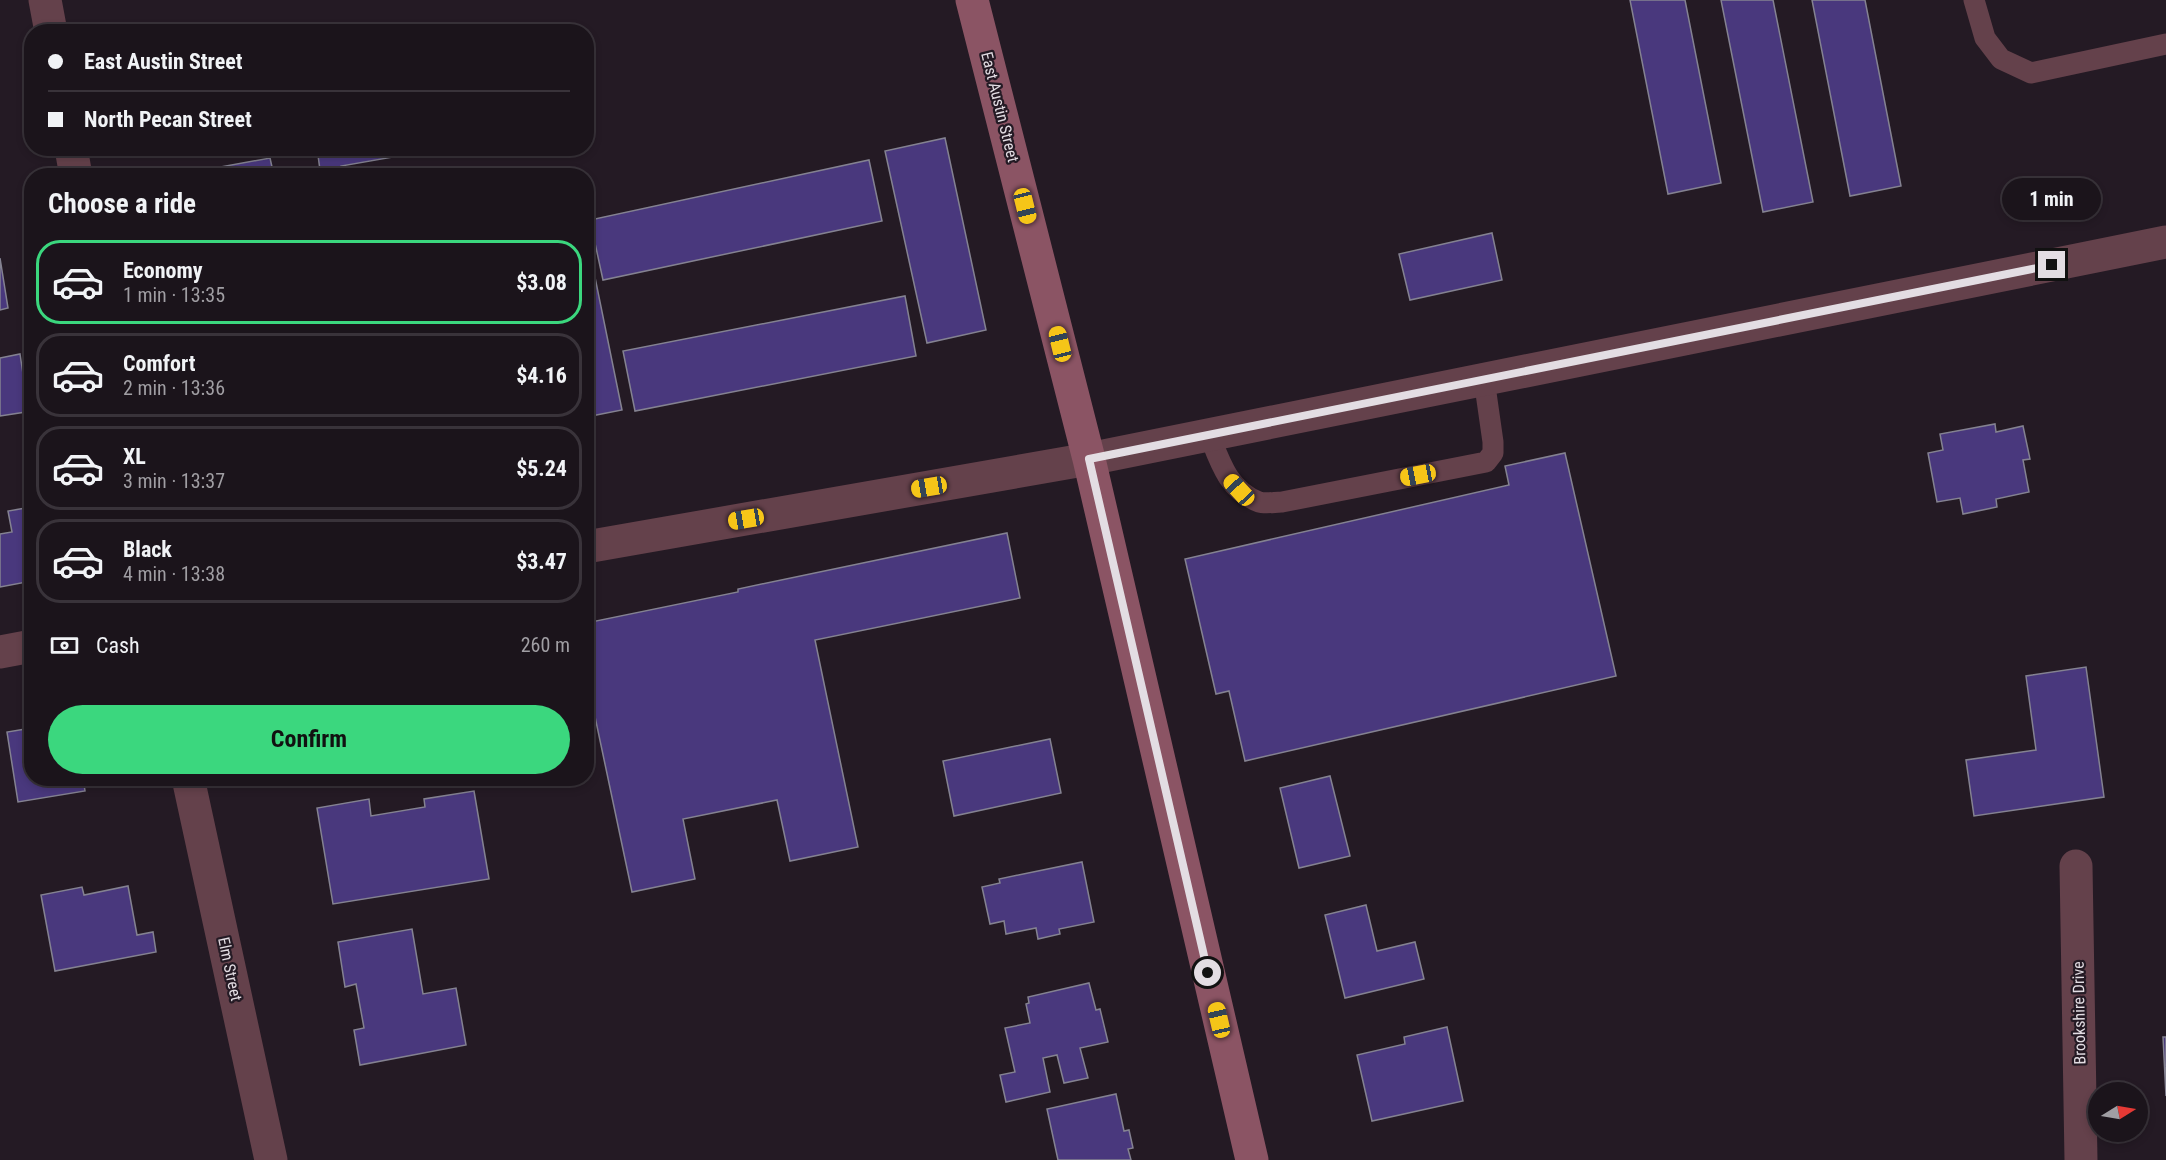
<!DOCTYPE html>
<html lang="en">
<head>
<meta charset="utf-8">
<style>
	:root { --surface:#1b141b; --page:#241d24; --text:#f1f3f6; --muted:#a09ea3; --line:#39333a; --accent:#3bd77e }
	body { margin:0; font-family:"Roboto Condensed",sans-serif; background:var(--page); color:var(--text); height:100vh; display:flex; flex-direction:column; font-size:22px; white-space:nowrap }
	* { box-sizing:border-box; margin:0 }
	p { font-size:20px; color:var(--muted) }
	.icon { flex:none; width:33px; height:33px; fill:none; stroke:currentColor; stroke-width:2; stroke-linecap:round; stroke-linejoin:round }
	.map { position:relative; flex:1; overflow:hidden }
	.side { position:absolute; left:24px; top:168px; width:570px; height:618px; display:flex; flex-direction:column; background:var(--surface); border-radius:24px; box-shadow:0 3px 9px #0003,0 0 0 2px var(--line) }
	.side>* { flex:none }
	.top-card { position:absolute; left:24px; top:24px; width:570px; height:132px; border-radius:24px; box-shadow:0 3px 9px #0003,0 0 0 2px var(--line); display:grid; align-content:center; height:132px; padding:0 24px; background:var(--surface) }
	.needle { width:39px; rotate:79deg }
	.tools { position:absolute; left:2088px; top:1082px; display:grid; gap:12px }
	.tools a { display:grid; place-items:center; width:60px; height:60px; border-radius:50%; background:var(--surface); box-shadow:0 3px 9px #0003,0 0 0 2px var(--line); font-size:30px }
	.end { position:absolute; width:27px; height:27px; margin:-14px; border:8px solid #e3dde3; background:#111; box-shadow:0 0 0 3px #111 }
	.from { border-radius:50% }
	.bubble { position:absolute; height:42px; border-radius:21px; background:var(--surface); box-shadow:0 3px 9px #0003,0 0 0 2px var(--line); font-size:20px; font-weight:700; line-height:42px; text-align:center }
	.car { position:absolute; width:18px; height:36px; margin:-18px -9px; border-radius:8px; box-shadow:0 0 4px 2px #0007; background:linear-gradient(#f5c518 24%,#345 0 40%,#f5c518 0 76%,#345 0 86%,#f5c518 0) }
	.top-card b { display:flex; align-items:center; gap:21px; height:57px; font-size:22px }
	.top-card b+b { border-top:2px solid var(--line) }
	.top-card i { width:15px; height:15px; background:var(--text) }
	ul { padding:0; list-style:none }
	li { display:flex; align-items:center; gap:18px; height:84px; margin:0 12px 9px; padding:0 12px; border:3px solid var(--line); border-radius:24px }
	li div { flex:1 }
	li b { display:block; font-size:22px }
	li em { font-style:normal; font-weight:700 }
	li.on { border-color:var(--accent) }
	li>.icon { width:54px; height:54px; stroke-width:1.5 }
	h2 { padding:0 24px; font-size:27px; line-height:72px }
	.pay { display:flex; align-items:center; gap:15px; height:66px; padding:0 24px; font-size:22px }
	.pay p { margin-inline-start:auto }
	.primary-button { display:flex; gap:12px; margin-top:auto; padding:12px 24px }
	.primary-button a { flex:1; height:69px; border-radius:36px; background:var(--accent); color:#111; font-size:24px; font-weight:700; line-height:69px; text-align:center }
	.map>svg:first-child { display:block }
	.building { fill:#49387d; stroke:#848291; stroke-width:1.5 }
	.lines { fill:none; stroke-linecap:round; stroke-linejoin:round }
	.service { stroke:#64414b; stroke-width:21 }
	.minor { stroke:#64414b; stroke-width:33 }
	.secondary { stroke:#8b5464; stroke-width:33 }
	.route { stroke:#e3dde3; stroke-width:8 }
	.labels { text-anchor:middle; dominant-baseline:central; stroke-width:4.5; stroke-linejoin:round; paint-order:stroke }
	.street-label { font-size:16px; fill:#e3dde3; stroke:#241a24 }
</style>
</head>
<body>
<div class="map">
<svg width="2166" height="1160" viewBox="0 0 2166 1160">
	<rect width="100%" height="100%" fill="#241a24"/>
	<path class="building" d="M 1630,0 L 1685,0 L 1721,183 L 1668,194 Z
		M 1721,0 L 1773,0 L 1813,202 L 1763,212 Z
		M 1812,0 L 1865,0 L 1901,186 L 1850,196 Z
		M 292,27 L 293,32 L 266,32 Z
		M 945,138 L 986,330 L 927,343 L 885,151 Z
		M 317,148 L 398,148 L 399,156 L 341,166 L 342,176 L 291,176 L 320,170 Z
		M 270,158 L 274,176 L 183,176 L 182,174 Z
		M 869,160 L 882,221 L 603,280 L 590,220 Z
		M 586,233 L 622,410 L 586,417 Z
		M 1492,233 L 1502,280 L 1410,300 L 1399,254 Z
		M 0,258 L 8,308 L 0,310 Z
		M 905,296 L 916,356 L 635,411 L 623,351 Z
		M 20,354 L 25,387 L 32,387 L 32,411 L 0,416 L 0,358 Z
		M 1995,424 L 1996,432 L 2023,426 L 2030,459 L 2023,460 L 2029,492 L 1996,499 L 1997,507 L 1963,514 L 1960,498 L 1937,502 L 1928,453 L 1943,450 L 1940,434 Z
		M 1565,453 L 1616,676 L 1245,761 L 1229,691 L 1216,694 L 1185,559 L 1509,485 L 1505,466 Z
		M 32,507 L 32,581 L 0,587 L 0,534 L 12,532 L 8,511 Z
		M 1007,533 L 1020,598 L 815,640 L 858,847 L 790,861 L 777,800 L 683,819 L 695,879 L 632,892 L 594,712 L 586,714 L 586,623 L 738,592 L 738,589 Z
		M 2086,667 L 2104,797 L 1974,816 L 1966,760 L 2036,750 L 2026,676 Z
		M 32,728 L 32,778 L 83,778 L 85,791 L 18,802 L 7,732 Z
		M 1050,739 L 1061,793 L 954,816 L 943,761 Z
		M 1330,776 L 1350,856 L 1299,868 L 1280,788 Z
		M 474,791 L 489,879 L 333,904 L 317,808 L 369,799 L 371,816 L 425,807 L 424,799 Z
		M 1082,862 L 1094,922 L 1059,929 L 1060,934 L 1038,939 L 1036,928 L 1006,934 L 1004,921 L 990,924 L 982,887 L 1000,883 L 999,879 Z
		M 128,886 L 137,935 L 153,932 L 156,952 L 55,971 L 41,895 L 82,887 L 84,895 Z
		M 1366,905 L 1377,951 L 1415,942 L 1424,979 L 1345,998 L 1325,915 Z
		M 412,929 L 423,994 L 456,988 L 466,1045 L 360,1065 L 354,1030 L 364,1028 L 356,984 L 345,987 L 338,942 Z
		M 1089,983 L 1096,1010 L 1100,1009 L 1108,1042 L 1080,1048 L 1088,1078 L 1064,1083 L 1057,1055 L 1043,1058 L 1050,1092 L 1006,1102 L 1000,1075 L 1015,1072 L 1005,1028 L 1030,1023 L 1026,1004 L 1029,1003 L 1028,997 Z
		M 1447,1027 L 1463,1101 L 1372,1121 L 1357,1055 L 1405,1044 L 1404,1037 Z
		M 2163,1037 L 2166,1037 L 2166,1096 Z
		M 1116,1094 L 1124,1131 L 1129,1130 L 1133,1148 L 1128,1149 L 1131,1160 L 1058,1160 L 1047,1109 Z"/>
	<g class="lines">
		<path class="service" d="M 1974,0 L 1985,38 L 2001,59 L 2031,73 L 2166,44
			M 1209,434 C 1220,462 1228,490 1259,502 C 1265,504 1275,502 1282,502 L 1486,462 L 1493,453 L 1493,442 L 1484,379"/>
		<path class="minor" d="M 45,0 L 51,32
			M 71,148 L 76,176
			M 586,547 L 1089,459 L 2166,242
			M 0,652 L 32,646
			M 188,778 L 271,1160
			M 2076,866 L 2081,1160"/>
		<path class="secondary" d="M 972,0 L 1089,459 L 1252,1160"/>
	</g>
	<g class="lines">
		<path class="route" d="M 1208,973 L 1089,459 L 2052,265"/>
	</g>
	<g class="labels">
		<g class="street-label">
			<text transform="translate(1000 107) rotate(76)">East Austin Street</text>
			<text transform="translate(230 969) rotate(78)">Elm Street</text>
			<text transform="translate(2079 1013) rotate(-91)">Brookshire Drive</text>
		</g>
	</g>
</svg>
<div class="tools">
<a><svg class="needle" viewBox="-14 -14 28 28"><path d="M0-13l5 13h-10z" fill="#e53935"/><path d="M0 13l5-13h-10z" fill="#a09ea3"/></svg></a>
</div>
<i class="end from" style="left:1208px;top:973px"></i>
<i class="end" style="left:2052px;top:265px"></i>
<div class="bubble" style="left:2002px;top:178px;width:99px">1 min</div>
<i class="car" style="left:1025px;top:206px;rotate:166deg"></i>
<i class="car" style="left:1060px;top:344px;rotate:346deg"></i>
<i class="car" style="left:1418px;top:475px;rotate:259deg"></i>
<i class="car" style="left:929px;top:487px;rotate:260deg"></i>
<i class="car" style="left:1239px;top:490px;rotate:317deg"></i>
<i class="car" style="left:746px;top:519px;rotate:260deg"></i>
<i class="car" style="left:1219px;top:1020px;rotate:347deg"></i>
<div class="top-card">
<b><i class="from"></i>East Austin Street</b>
<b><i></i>North Pecan Street</b>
</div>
<section class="side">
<h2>Choose a ride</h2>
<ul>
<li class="on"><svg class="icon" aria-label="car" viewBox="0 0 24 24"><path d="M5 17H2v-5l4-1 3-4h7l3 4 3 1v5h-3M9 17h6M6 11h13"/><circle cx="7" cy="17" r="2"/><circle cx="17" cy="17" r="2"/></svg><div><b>Economy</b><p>1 min · 13:35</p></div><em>$3.08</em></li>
<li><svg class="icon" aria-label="car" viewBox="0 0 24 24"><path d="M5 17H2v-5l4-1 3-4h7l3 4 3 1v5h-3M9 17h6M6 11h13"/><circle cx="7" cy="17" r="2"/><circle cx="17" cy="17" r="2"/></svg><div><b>Comfort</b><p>2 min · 13:36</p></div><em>$4.16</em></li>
<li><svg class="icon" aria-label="car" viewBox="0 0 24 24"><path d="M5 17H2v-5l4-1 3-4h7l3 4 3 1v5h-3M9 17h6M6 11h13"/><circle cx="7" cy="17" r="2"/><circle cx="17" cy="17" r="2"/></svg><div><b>XL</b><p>3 min · 13:37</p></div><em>$5.24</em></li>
<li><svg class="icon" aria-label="car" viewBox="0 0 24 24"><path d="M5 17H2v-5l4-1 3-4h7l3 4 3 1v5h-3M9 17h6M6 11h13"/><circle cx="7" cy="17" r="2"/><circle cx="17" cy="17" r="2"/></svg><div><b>Black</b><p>4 min · 13:38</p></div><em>$3.47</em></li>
</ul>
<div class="pay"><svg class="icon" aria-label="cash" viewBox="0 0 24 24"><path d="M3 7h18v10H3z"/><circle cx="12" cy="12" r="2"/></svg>Cash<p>260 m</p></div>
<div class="primary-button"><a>Confirm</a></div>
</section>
</div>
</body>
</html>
